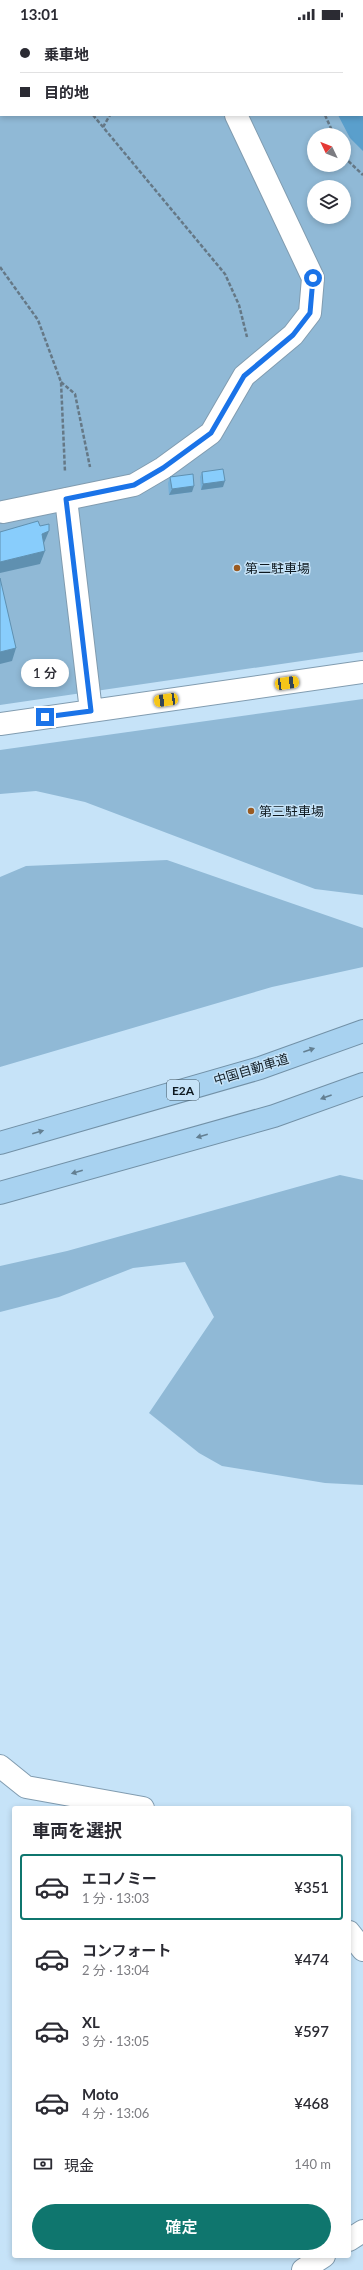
<!DOCTYPE html>
<html lang="ja">
<head>
<meta charset="utf-8">
<style>
	:root { --surface:#fff; --page:#f7f7f7; --text:#2b2b33; --muted:#7c7c81; --line:#e1e1e2; --accent:#0f766e }
	body { margin:0; font-family:Lato,"Noto Sans JP",sans-serif; background:var(--page); color:var(--text); height:100vh; display:flex; flex-direction:column; font-size:15px; white-space:nowrap }
	* { box-sizing:border-box; margin:0 }
	p { font-size:13px; color:var(--muted) }
	.icon { flex:none; width:22px; height:22px; fill:none; stroke:currentColor; stroke-width:2; stroke-linecap:round; stroke-linejoin:round }
	.map { position:relative; flex:1; overflow:hidden }
	.sheet { position:absolute; left:12px; top:1778px; width:339px; height:452px; display:flex; flex-direction:column; background:var(--surface); border-radius:4px; box-shadow:0 2px 6px #0003 }
	.sheet>* { flex:none }
	.guide { position:absolute; left:0px; top:0px; width:363px; height:88px; box-shadow:0 2px 6px #0003; display:grid; align-content:center; height:88px; padding:0 20px; background:var(--surface) }
	.needle { width:26px; rotate:313deg }
	.fabs { position:absolute; left:307px; top:100px; display:grid; gap:8px }
	.fabs a { display:grid; place-items:center; width:44px; height:44px; border-radius:50%; background:var(--surface); box-shadow:0 2px 6px #0003; font-size:20px }
	.end { position:absolute; width:18px; height:18px; margin:-9px; border:5px solid #1a73e8; background:#fff; box-shadow:0 0 0 2px #fff }
	.from { border-radius:50% }
	.bubble { position:absolute; height:28px; border-radius:14px; background:var(--surface); box-shadow:0 2px 6px #0003; font-size:13px; font-weight:600; line-height:28px; text-align:center }
	.car { position:absolute; width:12px; height:24px; margin:-12px -6px; border-radius:5px; box-shadow:0 0 3px 1px #0007; background:linear-gradient(#f5c518 24%,#345 0 40%,#f5c518 0 76%,#345 0 86%,#f5c518 0) }
	.guide b { display:flex; align-items:center; gap:14px; height:38px; font-size:15px }
	.guide b+b { border-top:1px solid var(--line) }
	.guide i { width:10px; height:10px; background:var(--text) }
	ul { padding:0; list-style:none }
	li { display:flex; align-items:center; gap:12px; height:66px; margin:0 8px 6px; padding:0 12px; border:2px solid transparent; border-radius:4px }
	li div { flex:1 }
	li b { display:block; font-size:15px }
	li em { font-style:normal; font-weight:600 }
	li.active { border-color:var(--accent) }
	li>.icon { width:36px; height:36px; stroke-width:1.5 }
	h2 { padding:0 20px; font-size:18px; line-height:48px }
	.pay { display:flex; align-items:center; gap:10px; height:44px; padding:0 20px; font-size:15px }
	.pay p { margin-inline-start:auto }
	.action { display:flex; gap:8px; margin-top:auto; padding:8px 20px }
	.action a { flex:1; height:46px; border-radius:24px; background:var(--accent); color:#fff; font-size:16px; font-weight:600; line-height:46px; text-align:center }
	.status { display:flex; justify-content:space-between; align-items:center; height:28px; padding:0 20px; background:var(--surface); direction:ltr }
	.status svg { height:11px; fill:currentColor }
	.map>svg:first-child { display:block }
	.green { fill:#90b9d6; fill-rule:evenodd }
	.water { fill:#5a9fcc }
	.lines { fill:none; stroke-linecap:round; stroke-linejoin:round }
	.minor-casing { stroke:#819cb0; stroke-width:24 }
	.highway-casing { stroke:#7291a7; stroke-width:24 }
	.path { stroke:#657886; stroke-width:2.5; stroke-dasharray:4 2; stroke-linecap:butt }
	.minor { stroke:#fff; stroke-width:22 }
	.highway { stroke:#a8d2f0; stroke-width:22 }
	.wall { fill:#75b0d9 }
	.shaded-wall { fill:#5f90b0 }
	.building { fill:#88cdfc; stroke:#5f90b0 }
	.oneway { fill:#637f92 }
	.route { stroke:#1a73e8; stroke-width:5 }
	.poi-dot { fill:#9a5b22; stroke:#c6e3f8; stroke-width:1.5 }
	.labels { text-anchor:middle; dominant-baseline:central; stroke-width:3; stroke-linejoin:round; paint-order:stroke }
	.shield { fill:#c6e3f8; stroke:#455661; stroke-width:1 }
	.shield-label { font-size:12px; font-weight:bold; fill:#0e1920 }
	.poi-label { font-size:13px; fill:#0e1920; stroke:#c6e3f8; text-anchor:start }
	.street-label { font-size:13px; fill:#0e1920; stroke:#c6e3f8 }
</style>
</head>
<body>
<div class="status"><b>13:01</b><svg viewBox="0 0 49 12"><path d="M0 12V9h3v3zM5 12V6h3v6zM10 12V3h3v9zM15 12V0h3v12zM26 1h20v11H26zM47 4h2v5h-2z"/></svg></div>
<div class="map">
<svg width="363" height="2242" viewBox="0 0 363 2242">
	<rect width="100%" height="100%" fill="#c6e3f8"/>
	<path class="green" d="M 0,0 L 363,0 L 363,624 L 0,677 ZM 1,1 L 362,1 L 362,87 L 1,87 ZM 314,107 L 344,107 L 344,137 L 314,137 ZM 314,159 L 344,159 L 344,189 L 314,189 Z
		M 363,671 L 363,867 L 315,861 L 85,774 L 36,763 L 0,766 L 0,722 Z
		M 167,832 L 363,900 L 363,939 L 272,959 L 0,1039 L 0,849 L 26,838 Z
		M 340,1147 L 363,1152 L 363,1457 L 325,1455 L 222,1438 L 199,1425 L 149,1385 L 214,1289 L 185,1234 L 133,1240 L 59,1269 L 0,1284 L 0,1238 L 67,1223 Z"/>
	<path class="water" d="M 292,0 L 363,0 L 363,123 L 350,110 L 338,87 L 362,87 L 362,1 Z"/>
	<g class="lines">
		<g class="minor-casing">
			<path id="minor" d="M 194,0 L 194,1
				M 66,471 L 91,683
				M 3,484 L 134,457 L 163,440 L 211,405 L 244,348 L 293,307 L 310,285 L 313,250 L 236,87
				M 0,696 L 363,644
				M 0,1738 L 26,1759 L 143,1780
				M 349,1904 L 363,1922
				M 349,2212 L 363,2203
				M 303,2242 L 324,2228"/>
		</g>
		<g class="highway-casing">
			<path id="highway" d="M 0,1115 L 260,1040 L 363,1003
				M 0,1165 L 274,1088 L 363,1056"/>
		</g>
		<path class="path" d="M 93,0 L 93,1
			M 275,0 L 275,1
			M 93,87 L 225,246 L 239,277 L 247,309
			M 325,87 L 334,107
			M 103,99 L 110,87
			M 344,129 L 363,147
			M 0,239 L 38,292 L 61,354 L 65,444
			M 61,354 L 75,366 L 90,439"/>
		<use href="#minor" class="minor"/>
		<use href="#highway" class="highway"/>
	</g>
	<path class="wall" d="M 202,444 L 223,459 L 201,462 L 200,449 Z
		M 170,449 L 192,464 L 169,467 L 168,455 Z"/>
	<path class="shaded-wall" d="M 33,0 L 43,0 L 42,1 L 32,1 Z
		M 1,29 L 1,37 L 0,38 L 0,30 Z
		M 225,453 L 223,459 L 201,462 L 203,456 Z
		M 194,458 L 192,464 L 169,467 L 172,461 Z
		M 49,503 L 44,515 L 38,519 L 42,506 Z
		M 45,523 L 40,536 L 0,545 L 0,534 Z
		M 16,620 L 12,633 L 0,636 L 0,624 Z"/>
	<path class="building" d="M 0,0 L 33,0 L 32,1 L 1,1 L 1,29 L 0,30 Z
		M 223,441 L 225,453 L 203,456 L 202,444 Z
		M 193,446 L 194,458 L 172,461 L 170,449 Z
		M 38,493 L 40,498 L 49,496 L 49,503 L 42,506 L 45,523 L 0,534 L 0,504 Z
		M 0,550 L 16,620 L 0,624 Z"/>
	<defs><path id="oneway-solid" d="M-6-.8H1V-3.2L6.5 0L1 3.2V.8H-6Z"/></defs>
	<g class="oneway">
		<use href="#oneway-solid" transform="translate(309 1022) rotate(-19)"/>
		<use href="#oneway-solid" transform="translate(326 1069) rotate(160)"/>
		<use href="#oneway-solid" transform="translate(38 1104) rotate(-16)"/>
		<use href="#oneway-solid" transform="translate(202 1108) rotate(164)"/>
		<use href="#oneway-solid" transform="translate(77 1144) rotate(164)"/>
	</g>
	<g class="lines">
		<path class="route" d="M 45,689 L 91,683 L 66,471 L 134,457 L 163,440 L 211,405 L 244,348 L 293,307 L 310,285 L 313,250"/>
	</g>
	<g class="poi-dot">
		<circle cx="237" cy="540" r="4"/>
		<circle cx="251" cy="783" r="4"/>
	</g>
	<g class="labels">
		<rect class="shield" x="167" y="1052" width="32" height="20" rx="3"/>
		<g class="shield-label">
			<text x="183" y="1062">E2A</text>
		</g>
		<g class="poi-label">
			<text x="245" y="540">第二駐車場</text>
			<text x="259" y="783">第三駐車場</text>
		</g>
		<g class="street-label">
			<text transform="translate(251 1041) rotate(-17)">中国自動車道</text>
		</g>
	</g>
</svg>
<div class="fabs">
<a><svg class="needle" viewBox="-14 -14 28 28"><path d="M0-13l5 13h-10z" fill="#e53935"/><path d="M0 13l5-13h-10z" fill="#7c7c81"/></svg></a>
<a><svg class="icon" aria-label="layers" viewBox="0 0 24 24"><path d="M12 4l9 5-9 5-9-5zM3 14l9 5 9-5"/></svg></a>
</div>
<i class="end from" style="left:313px;top:250px"></i>
<i class="end" style="left:45px;top:689px"></i>
<div class="bubble" style="left:21px;top:631px;width:48px">1 分</div>
<i class="car" style="left:287px;top:655px;rotate:82deg"></i>
<i class="car" style="left:166px;top:672px;rotate:262deg"></i>
<div class="guide">
<b><i class="from"></i>乗車地</b>
<b><i></i>目的地</b>
</div>
<section class="sheet">
<h2>車両を選択</h2>
<ul>
<li class="active"><svg class="icon" aria-label="car" viewBox="0 0 24 24"><path d="M5 17H2v-5l4-1 3-4h7l3 4 3 1v5h-3M9 17h6M6 11h13"/><circle cx="7" cy="17" r="2"/><circle cx="17" cy="17" r="2"/></svg><div><b>エコノミー</b><p>1 分 · 13:03</p></div><em>¥351</em></li>
<li><svg class="icon" aria-label="car" viewBox="0 0 24 24"><path d="M5 17H2v-5l4-1 3-4h7l3 4 3 1v5h-3M9 17h6M6 11h13"/><circle cx="7" cy="17" r="2"/><circle cx="17" cy="17" r="2"/></svg><div><b>コンフォート</b><p>2 分 · 13:04</p></div><em>¥474</em></li>
<li><svg class="icon" aria-label="car" viewBox="0 0 24 24"><path d="M5 17H2v-5l4-1 3-4h7l3 4 3 1v5h-3M9 17h6M6 11h13"/><circle cx="7" cy="17" r="2"/><circle cx="17" cy="17" r="2"/></svg><div><b>XL</b><p>3 分 · 13:05</p></div><em>¥597</em></li>
<li><svg class="icon" aria-label="car" viewBox="0 0 24 24"><path d="M5 17H2v-5l4-1 3-4h7l3 4 3 1v5h-3M9 17h6M6 11h13"/><circle cx="7" cy="17" r="2"/><circle cx="17" cy="17" r="2"/></svg><div><b>Moto</b><p>4 分 · 13:06</p></div><em>¥468</em></li>
</ul>
<div class="pay"><svg class="icon" aria-label="cash" viewBox="0 0 24 24"><path d="M3 7h18v10H3z"/><circle cx="12" cy="12" r="2"/></svg>現金<p>140 m</p></div>
<div class="action"><a>確定</a></div>
</section>
</div>
</body>
</html>
